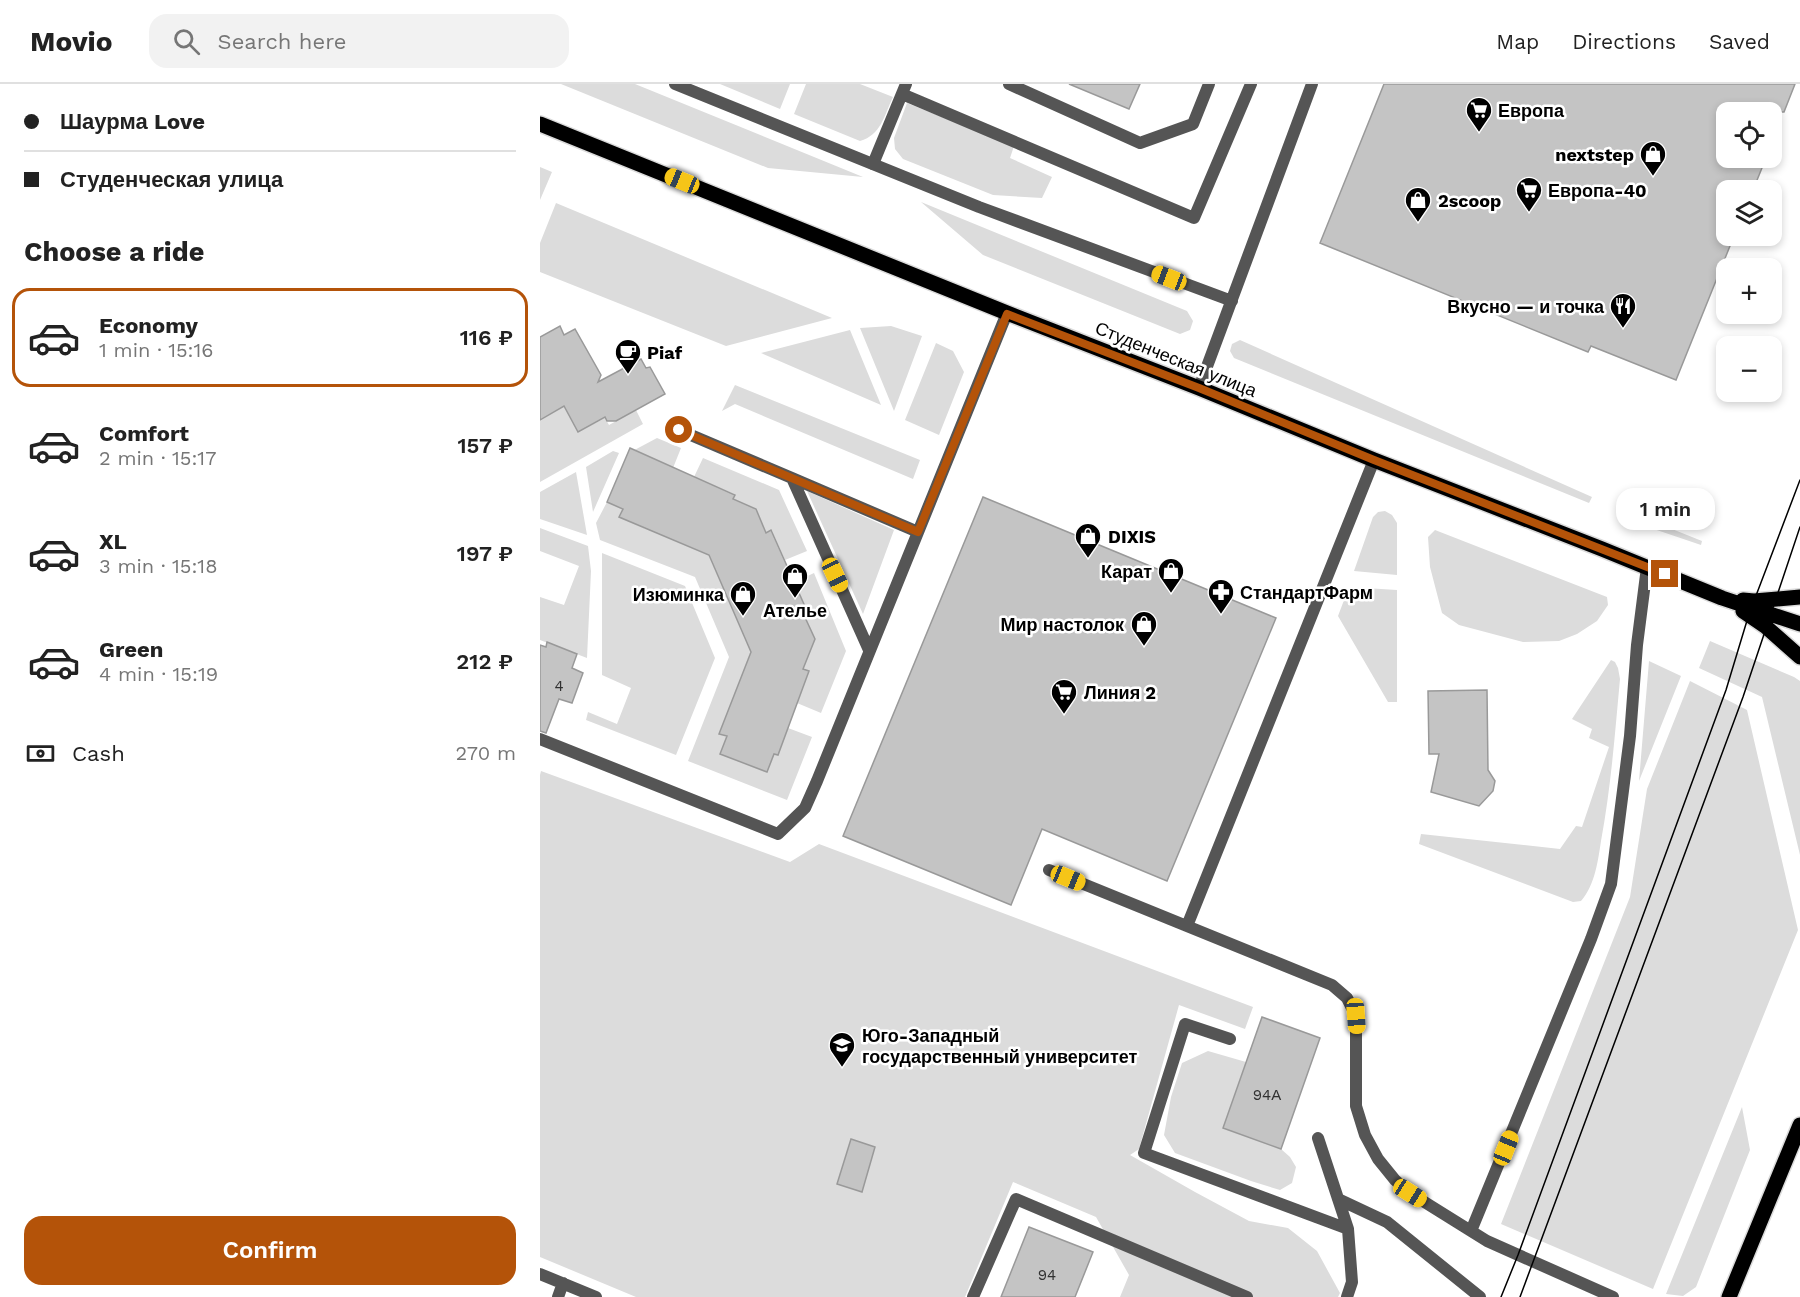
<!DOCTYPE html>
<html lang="en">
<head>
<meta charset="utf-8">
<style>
	:root { --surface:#fff; --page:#f2f2f2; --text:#222; --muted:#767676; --line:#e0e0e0; --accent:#b45309 }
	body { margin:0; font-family:"Work Sans",sans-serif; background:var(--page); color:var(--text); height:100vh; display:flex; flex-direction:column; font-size:22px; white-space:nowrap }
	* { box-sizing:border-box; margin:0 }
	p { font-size:20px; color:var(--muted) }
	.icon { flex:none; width:33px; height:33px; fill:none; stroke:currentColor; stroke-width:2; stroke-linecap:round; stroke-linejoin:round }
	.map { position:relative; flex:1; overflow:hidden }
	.drawer { display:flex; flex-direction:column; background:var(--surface); width:540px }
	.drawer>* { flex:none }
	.guide { display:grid; align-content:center; height:132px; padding:0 24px; background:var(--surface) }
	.fabs { position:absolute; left:1176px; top:18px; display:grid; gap:12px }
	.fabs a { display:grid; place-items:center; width:66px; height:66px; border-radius:12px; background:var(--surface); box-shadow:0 3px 9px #0003; font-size:30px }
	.end { position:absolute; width:27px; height:27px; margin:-14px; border:8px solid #b45309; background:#fff; box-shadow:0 0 0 3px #fff }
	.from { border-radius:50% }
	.bubble { position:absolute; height:42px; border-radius:18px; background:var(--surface); box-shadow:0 3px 9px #0003; font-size:20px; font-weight:600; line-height:42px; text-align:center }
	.car { position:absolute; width:18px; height:36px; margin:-18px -9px; border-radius:8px; box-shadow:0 0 4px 2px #0007; background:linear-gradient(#f5c518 24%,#345 0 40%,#f5c518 0 76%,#345 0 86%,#f5c518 0) }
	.guide b { display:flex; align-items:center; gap:21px; height:57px; font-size:22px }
	.guide b+b { border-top:2px solid var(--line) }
	.guide i { width:15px; height:15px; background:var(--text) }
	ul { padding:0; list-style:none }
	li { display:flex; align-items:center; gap:18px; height:99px; margin:0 12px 9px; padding:0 12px; border:3px solid transparent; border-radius:18px }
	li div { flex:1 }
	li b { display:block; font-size:22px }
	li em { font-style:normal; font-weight:600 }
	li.current { border-color:var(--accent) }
	li>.icon { width:54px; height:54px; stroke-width:1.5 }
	h2 { padding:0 24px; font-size:27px; line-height:72px }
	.pay { display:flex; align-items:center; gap:15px; height:66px; padding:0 24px; font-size:22px }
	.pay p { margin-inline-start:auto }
	.cta { display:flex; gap:12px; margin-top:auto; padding:12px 24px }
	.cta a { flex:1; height:69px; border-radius:18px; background:var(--accent); color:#fff; font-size:24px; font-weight:600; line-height:69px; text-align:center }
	header { display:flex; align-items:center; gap:36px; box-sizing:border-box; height:84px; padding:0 30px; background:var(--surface); border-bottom:2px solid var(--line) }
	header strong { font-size:28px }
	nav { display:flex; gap:33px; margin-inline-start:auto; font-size:21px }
	.search { width:420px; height:54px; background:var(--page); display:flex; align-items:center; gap:15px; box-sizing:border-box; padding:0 21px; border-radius:18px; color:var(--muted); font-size:22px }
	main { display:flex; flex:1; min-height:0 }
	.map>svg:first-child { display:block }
	.green { fill:#dcdcdc }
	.building { fill:#c4c4c4; stroke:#999; stroke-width:1.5 }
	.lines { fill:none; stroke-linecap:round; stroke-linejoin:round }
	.primary-casing { stroke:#dbdbdb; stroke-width:18 }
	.lane { stroke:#555; stroke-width:12 }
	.street { stroke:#555; stroke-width:12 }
	.primary { stroke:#000; stroke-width:15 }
	.tram { stroke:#000; stroke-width:1.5 }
	.route { stroke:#b45309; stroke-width:8 }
	.labels { text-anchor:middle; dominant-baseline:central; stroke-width:5; stroke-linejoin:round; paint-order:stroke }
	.number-label { font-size:15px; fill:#313131 }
	.poi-label { font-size:18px; font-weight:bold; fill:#000; stroke:#fff; text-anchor:start }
	.street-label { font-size:18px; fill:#000; stroke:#fff }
</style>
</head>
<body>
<header>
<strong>Movio</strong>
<div class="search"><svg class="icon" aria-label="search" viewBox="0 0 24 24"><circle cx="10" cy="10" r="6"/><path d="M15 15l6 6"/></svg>Search here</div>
<nav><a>Map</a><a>Directions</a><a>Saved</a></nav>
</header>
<main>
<section class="drawer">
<div class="guide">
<b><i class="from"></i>Шаурма Love</b>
<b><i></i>Студенческая улица</b>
</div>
<h2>Choose a ride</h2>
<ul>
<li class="current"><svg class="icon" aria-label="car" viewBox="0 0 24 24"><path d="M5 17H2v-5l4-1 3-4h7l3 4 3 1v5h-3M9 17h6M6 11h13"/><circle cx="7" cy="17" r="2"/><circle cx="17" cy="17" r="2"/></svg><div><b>Economy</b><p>1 min · 15:16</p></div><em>116 ₽</em></li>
<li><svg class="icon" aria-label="car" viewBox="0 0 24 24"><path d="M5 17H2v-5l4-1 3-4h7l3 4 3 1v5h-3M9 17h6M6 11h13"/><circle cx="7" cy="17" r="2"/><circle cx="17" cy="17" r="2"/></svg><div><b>Comfort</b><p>2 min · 15:17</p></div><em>157 ₽</em></li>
<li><svg class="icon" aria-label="car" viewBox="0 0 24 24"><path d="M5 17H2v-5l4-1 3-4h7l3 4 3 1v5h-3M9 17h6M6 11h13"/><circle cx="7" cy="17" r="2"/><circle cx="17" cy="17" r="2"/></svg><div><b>XL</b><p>3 min · 15:18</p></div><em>197 ₽</em></li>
<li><svg class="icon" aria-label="car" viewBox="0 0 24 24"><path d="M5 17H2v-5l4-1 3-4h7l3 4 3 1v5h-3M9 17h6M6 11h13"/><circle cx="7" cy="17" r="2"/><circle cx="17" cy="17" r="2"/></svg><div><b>Green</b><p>4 min · 15:19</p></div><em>212 ₽</em></li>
</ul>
<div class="pay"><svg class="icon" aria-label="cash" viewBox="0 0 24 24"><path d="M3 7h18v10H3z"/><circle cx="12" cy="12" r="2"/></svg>Cash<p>270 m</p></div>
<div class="cta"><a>Confirm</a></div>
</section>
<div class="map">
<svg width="1260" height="1213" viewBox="0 0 1260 1213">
	<rect width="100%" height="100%" fill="#fff"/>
	<path class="green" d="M 21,0 L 95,0 L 323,93 L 228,84 Z
		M 180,0 L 250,0 L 240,25 Z
		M 266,0 L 320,0 L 353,13 C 344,32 341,51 320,57 L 254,30 Z
		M 367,19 L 474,62 L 470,74 L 512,93 L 502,114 L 453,111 L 363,75 L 355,65 L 354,54 Z
		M 0,83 L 12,88 L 0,116 Z
		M 381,118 L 647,227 L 653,237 L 650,246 L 640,250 L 443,171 Z
		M 16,119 L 292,234 L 186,262 L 0,188 L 0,159 Z
		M 351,242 L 382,252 L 354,327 L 320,244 Z
		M 310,246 L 341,321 L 221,269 Z
		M 700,256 L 1052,413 L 1049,419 L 694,274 L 690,267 L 692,260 Z
		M 396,259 L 413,267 L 424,288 L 399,351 L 365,336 Z
		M 195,301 L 380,376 L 373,395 L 195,320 L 182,327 Z
		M 20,311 L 38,348 L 65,334 L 69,341 L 96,326 L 103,340 L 0,398 L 0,336 Z
		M 117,354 L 141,364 L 133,384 L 100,376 L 87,370 Z
		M 73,367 L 79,369 L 53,428 L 46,383 Z
		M 163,374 L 239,406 L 267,467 L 245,476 L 232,447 L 226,449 L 216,425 L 193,415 L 194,410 L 154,393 Z
		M 36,388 L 47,451 L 0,435 L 0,408 Z
		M 267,407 L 354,446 L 323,530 Z
		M 67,418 L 83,425 L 80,433 L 106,445 L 135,452 L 134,456 L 162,468 L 177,465 L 169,472 L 211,567 L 180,650 L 237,671 L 248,644 L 272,653 L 247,716 L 148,677 L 189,573 L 155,493 L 60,456 L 56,439 Z
		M 845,427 L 852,431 L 857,439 L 857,491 L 814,487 L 833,433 L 838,428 Z
		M 1102,433 L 1162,457 L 1161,461 L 1099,440 L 1097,437 Z
		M 0,444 L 48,462 L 51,487 L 47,574 L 0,556 L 0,513 L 24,521 L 39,482 L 0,467 Z
		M 895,446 L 1067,513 L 1068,521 L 1057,537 L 1037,550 L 1019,557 L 983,558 L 919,541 L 902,529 L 890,483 L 888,453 Z
		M 62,469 L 145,502 L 175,574 L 136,671 L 46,636 L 48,628 L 77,640 L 91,604 L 62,591 Z
		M 274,489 L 306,567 L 281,629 L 257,619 L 263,585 L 275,555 L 263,529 L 267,527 L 255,498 Z
		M 809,503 L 857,506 L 857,618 L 848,618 L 798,532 Z
		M 1170,557 L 1254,593 L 1260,597 L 1260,771 L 1222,613 L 1159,584 Z
		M 1071,576 L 1075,578 L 1078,584 L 1080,595 C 1075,649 1071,703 1061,757 C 1058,777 1055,801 1041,817 L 1033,818 L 879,760 L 881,750 L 1020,765 L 1036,742 L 1042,743 L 1069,663 L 1049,654 L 1052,645 L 1032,635 Z
		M 1109,577 L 1141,592 L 1099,697 Z
		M 1150,597 L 1207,626 L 1258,846 L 1113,1205 L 961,1140 L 1090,813 L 1107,705 Z
		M 1,687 L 250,778 L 279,760 L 713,923 L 705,945 L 639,921 L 599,1065 L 590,1071 L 655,1108 L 709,1137 L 748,1144 L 777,1167 L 800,1209 L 798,1213 L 580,1213 L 589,1191 L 556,1133 L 473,1098 L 425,1213 L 96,1213 L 0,1173 L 0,691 Z
		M 668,967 L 706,978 L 683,1044 L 741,1065 L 750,1073 L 756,1083 L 752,1099 L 740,1106 L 711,1097 L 635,1069 L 624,1051 L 631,1013 L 642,979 Z
		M 1202,1023 L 1210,1066 L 1156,1203 L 1143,1212 L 1126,1210 Z"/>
	<path class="building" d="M 529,0 L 600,0 L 589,25 Z
		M 844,0 L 1255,0 L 1244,28 L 1186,28 L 1186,74 L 1226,74 L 1213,106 L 1186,106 L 1186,152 L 1194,152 L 1136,296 L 1051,262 L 1048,268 L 780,159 Z
		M 20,242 L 24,251 L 35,245 L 61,291 L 58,298 L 101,275 L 106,284 L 110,283 L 125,310 L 76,337 L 67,337 L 65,333 L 38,348 L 24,322 L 0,336 L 0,253 Z
		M 90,364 L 195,411 L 193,415 L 216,425 L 226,449 L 231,446 L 267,527 L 263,529 L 275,555 L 263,585 L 269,587 L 238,671 L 234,670 L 227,688 L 180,670 L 187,652 L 179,650 L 211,568 L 169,471 L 79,433 L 83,425 L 67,418 Z
		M 443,413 L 736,534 L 627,797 L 502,745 L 471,821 L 303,752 Z
		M 7,558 L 37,570 L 32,584 L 43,589 L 32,619 L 19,615 L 6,649 L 0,647 L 0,561 L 6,563 Z
		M 947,606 L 948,686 L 955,697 L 953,707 L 939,722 L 891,708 L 899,670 L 889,670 L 888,607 Z
		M 722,933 L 780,954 L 741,1065 L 683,1044 Z
		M 311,1055 L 335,1063 L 322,1108 L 297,1100 Z
		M 489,1143 L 553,1168 L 535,1213 L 461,1213 Z"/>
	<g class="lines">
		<g class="primary-casing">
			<path id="primary" d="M 0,40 L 467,229 L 659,304 L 834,376 L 1062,465 L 1182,514 L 1260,540
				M 1203,516 L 1214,517 L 1260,513
				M 1203,527 L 1225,542 L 1260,573
				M 1189,1213 L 1260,1041"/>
		</g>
		<path class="lane" d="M 469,0 L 600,59 L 653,40 L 669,0
			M 362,10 L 654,134 L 711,0
			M 333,80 L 366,0
			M 139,346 L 252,394 L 329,566
			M 252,394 L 378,448
			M 0,655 L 238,750 L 265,724 L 277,697 L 467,229
			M 509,786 L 792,901 L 807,914 L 816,932 L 816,1022 L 825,1051 L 838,1075 L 855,1096 L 870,1109 L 947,1157 L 1073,1213
			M 647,842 L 834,376
			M 690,955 L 645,940 L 604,1069 L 808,1145 L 812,1198 L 807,1213
			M 778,1054 L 808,1145
			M 798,1115 L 847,1138 L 940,1213
			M 931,1147 L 1051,855 L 1071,800 L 1090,652 L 1097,561 L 1107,483
			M 0,1190 L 56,1213
			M 18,1213 L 23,1199
			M 433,1213 L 476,1115 L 707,1213"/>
		<path class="street" d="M 135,0 L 439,123 L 692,217
			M 659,304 L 772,0"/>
		<use href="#primary" class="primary"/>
		<path class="tram" d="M 961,1213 L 978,1171 L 1186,606 L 1209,530 L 1260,396
			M 980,1213 L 1203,613 L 1260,443"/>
	</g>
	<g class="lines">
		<path class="route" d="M 139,346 L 378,448 L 467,230 L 659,304 L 834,376 L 1125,490"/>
	</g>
	<defs>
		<g id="supermarket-pin" transform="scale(1.35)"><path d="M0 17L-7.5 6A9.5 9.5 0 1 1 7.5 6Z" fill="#000" stroke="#fff"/><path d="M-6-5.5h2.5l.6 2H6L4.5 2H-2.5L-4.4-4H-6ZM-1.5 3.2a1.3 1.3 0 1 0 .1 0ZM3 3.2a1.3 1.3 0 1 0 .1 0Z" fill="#fff"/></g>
		<g id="shop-pin" transform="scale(1.35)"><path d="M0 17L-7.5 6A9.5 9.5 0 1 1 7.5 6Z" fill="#000" stroke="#fff"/><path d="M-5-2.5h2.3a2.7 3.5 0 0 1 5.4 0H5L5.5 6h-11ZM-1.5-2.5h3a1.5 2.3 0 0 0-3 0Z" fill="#fff"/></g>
		<g id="restaurant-pin" transform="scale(1.35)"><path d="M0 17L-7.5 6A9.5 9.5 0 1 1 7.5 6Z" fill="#000" stroke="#fff"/><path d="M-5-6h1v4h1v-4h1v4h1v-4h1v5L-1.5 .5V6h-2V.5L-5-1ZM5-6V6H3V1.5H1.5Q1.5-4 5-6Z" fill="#fff"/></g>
		<g id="cafe-pin" transform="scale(1.35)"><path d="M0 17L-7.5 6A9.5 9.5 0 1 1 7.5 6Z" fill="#000" stroke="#fff"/><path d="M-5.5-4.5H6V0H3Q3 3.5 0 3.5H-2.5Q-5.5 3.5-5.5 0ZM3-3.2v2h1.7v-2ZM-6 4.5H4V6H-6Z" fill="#fff"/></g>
		<g id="pharmacy-pin" transform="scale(1.35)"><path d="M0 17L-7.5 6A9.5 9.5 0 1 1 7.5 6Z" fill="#000" stroke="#fff"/><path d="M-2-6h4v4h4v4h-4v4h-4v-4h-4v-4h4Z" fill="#fff"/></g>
		<g id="university-pin" transform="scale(1.35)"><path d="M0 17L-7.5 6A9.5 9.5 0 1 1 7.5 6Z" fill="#000" stroke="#fff"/><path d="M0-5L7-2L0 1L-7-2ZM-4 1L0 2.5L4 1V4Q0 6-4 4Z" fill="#fff"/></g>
	</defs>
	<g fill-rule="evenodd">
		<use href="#supermarket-pin" x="939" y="26"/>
		<use href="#shop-pin" x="1113" y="70"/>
		<use href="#supermarket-pin" x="989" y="106"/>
		<use href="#shop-pin" x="878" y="116"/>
		<use href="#restaurant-pin" x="1083" y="222"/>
		<use href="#cafe-pin" x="88" y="268"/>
		<use href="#shop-pin" x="548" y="452"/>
		<use href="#shop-pin" x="631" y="487"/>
		<use href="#shop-pin" x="255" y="492"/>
		<use href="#pharmacy-pin" x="681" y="508"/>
		<use href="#shop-pin" x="203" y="510"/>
		<use href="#shop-pin" x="604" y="540"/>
		<use href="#supermarket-pin" x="524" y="608"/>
		<use href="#university-pin" x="302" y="961"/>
	</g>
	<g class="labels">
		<g class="number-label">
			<text x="19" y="602">4</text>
			<text x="727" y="1011">94А</text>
			<text x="507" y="1191">94</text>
		</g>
		<g class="poi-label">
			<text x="958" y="26">Европа</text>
			<text x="1094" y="70" text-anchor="end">nextstep</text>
			<text x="1008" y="106">Европа-40</text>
			<text x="898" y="116">2scoop</text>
			<text x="1064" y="222" text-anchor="end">Вкусно — и точка</text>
			<text x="107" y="268">Piaf</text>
			<text x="568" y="452">DIXIS</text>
			<text x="612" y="487" text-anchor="end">Карат</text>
			<text x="700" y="508">СтандартФарм</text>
			<text x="184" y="510" text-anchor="end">Изюминка</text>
			<text x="255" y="526" text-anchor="middle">Ателье</text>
			<text x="584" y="540" text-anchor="end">Мир настолок</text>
			<text x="544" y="608">Линия 2</text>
			<text x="322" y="951">Юго-Западный<tspan x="322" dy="21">государственный университет</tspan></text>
		</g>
		<g class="street-label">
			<text transform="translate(636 275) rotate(22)">Студенческая улица</text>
		</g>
	</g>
</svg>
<div class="fabs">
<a><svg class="icon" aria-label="locate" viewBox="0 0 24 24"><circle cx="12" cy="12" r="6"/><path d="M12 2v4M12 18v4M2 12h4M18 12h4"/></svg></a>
<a><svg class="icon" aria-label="layers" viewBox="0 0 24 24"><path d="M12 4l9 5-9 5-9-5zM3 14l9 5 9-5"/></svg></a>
<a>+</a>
<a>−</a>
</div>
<i class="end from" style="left:139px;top:346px"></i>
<i class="end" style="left:1125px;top:490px"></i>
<div class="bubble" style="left:1076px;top:404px;width:99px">1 min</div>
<i class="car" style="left:142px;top:97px;rotate:292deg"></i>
<i class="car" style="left:629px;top:194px;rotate:291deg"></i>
<i class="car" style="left:295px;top:491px;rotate:155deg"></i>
<i class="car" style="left:528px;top:794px;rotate:112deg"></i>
<i class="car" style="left:816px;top:932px;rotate:176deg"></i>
<i class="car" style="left:966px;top:1064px;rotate:22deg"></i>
<i class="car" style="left:870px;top:1109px;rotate:122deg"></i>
</div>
</main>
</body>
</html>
